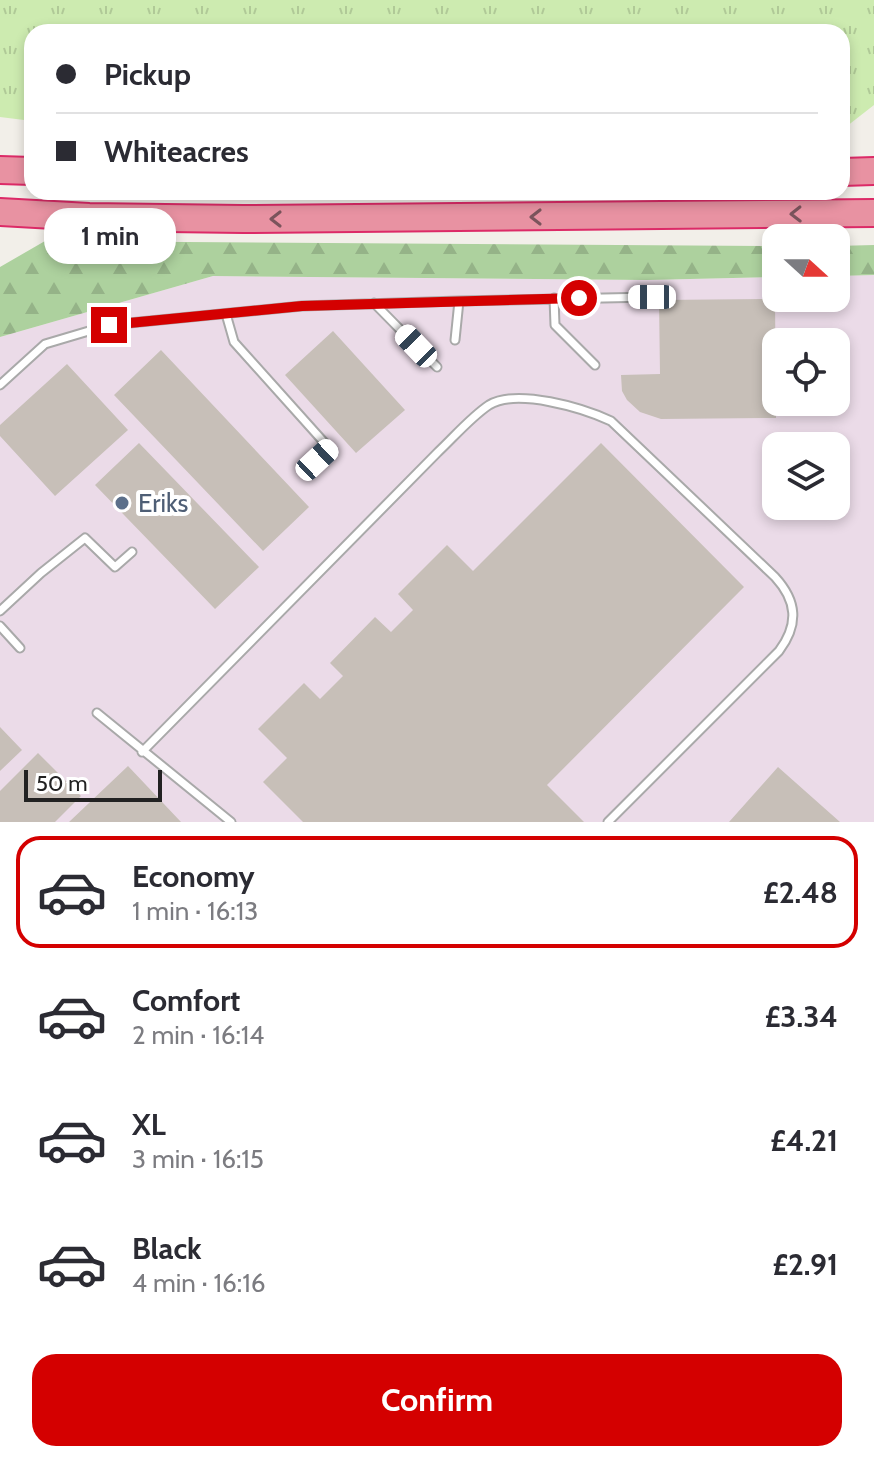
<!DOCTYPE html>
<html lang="en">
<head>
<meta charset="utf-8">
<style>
	:root { --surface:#fff; --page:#f2f2f3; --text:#2b2b33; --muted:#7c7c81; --line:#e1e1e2; --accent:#d40000 }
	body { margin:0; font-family:Cabin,sans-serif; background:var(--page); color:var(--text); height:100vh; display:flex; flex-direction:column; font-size:30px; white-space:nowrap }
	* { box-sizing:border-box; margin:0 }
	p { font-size:26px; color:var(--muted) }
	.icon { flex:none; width:44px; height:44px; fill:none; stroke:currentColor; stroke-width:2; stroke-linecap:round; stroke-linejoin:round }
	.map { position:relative; height:822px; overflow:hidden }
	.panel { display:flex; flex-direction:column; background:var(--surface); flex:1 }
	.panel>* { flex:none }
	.hud { position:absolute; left:24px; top:24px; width:826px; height:176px; border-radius:24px; box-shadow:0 4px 12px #0003; display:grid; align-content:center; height:176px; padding:0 32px; background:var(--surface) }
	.needle { width:52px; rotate:111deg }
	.buttons { position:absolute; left:762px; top:224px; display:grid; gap:16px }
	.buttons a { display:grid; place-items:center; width:88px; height:88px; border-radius:16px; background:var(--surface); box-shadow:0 4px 12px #0003; font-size:40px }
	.scale { position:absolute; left:24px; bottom:20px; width:138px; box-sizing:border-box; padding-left:8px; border:4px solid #222; border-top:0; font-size:22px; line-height:28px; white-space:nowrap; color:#222; -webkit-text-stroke:6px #fff; paint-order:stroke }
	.end { position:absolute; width:36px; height:36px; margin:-18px; border:10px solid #d40000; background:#fff; box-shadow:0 0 0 4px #fff }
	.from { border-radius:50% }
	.bubble { position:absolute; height:56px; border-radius:24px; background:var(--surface); box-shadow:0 4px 12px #0003; font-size:26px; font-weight:800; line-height:56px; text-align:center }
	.car { position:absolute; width:24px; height:48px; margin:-24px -12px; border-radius:10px; box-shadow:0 0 6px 2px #0007; background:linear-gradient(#fff 24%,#345 0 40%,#fff 0 76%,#345 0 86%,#fff 0) }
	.hud b { display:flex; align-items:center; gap:28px; height:76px; font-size:30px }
	.hud b+b { border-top:2px solid var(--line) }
	.hud i { width:20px; height:20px; background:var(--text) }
	ul { padding:14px 0 0; list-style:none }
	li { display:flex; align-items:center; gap:24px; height:112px; margin:0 16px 12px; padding:0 16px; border:4px solid transparent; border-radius:24px }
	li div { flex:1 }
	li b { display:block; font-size:30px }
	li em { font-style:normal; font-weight:800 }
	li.selected { border-color:var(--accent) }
	li>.icon { width:72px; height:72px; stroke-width:1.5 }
	.cta { display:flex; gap:16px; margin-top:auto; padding:16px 32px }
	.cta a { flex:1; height:92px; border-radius:24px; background:var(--accent); color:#fff; font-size:32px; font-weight:800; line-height:92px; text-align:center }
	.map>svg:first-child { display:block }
	.industrial { fill:#ebdbe8; fill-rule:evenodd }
	.grass { fill:url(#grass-tufts) }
	.forest { fill:url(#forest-firs) }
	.building { fill:#c7bfb8 }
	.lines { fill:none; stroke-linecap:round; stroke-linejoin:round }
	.lane-casing { stroke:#a9a9a9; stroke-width:11 }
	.highway-casing { stroke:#dc2a67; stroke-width:30 }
	.lane { stroke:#fff; stroke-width:7 }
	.highway { stroke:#e892a2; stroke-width:26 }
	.oneway { stroke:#7b545c }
	.route { stroke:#d40000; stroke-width:10 }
	.service-dot { fill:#5c6f8a; stroke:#fff; stroke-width:3 }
	.labels { text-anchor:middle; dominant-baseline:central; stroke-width:8; stroke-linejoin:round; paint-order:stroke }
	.service-label { font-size:26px; fill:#4e5e75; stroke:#fff; text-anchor:start }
</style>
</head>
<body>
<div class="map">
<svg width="874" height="822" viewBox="0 0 874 822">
	<defs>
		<pattern id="grass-tufts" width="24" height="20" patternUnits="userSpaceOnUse" patternTransform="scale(2)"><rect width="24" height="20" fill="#cdebb0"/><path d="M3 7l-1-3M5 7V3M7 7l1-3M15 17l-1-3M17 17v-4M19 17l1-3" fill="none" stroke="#b0c997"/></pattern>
		<pattern id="forest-firs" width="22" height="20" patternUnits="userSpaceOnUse" patternTransform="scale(2)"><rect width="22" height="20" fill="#add19e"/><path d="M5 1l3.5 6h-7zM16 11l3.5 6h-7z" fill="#95b388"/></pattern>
	</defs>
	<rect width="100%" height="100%" fill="#f2efe9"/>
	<path class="industrial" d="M 874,275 L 874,822 L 0,822 L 0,337 L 213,276 L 647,280 L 776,277 L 776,298 L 836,298 L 836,276 ZM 776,342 L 836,342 L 836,402 L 776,402 ZM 776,446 L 836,446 L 836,506 L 776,506 Z"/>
	<path class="grass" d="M 0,0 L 874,0 L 874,105 L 842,130 L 842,32 L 32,32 L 32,121 L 0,117 Z"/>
	<path class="forest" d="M 45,241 L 776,246 L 776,277 L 647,280 L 213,276 L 0,337 L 0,267 Z
		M 874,245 L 874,275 L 836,276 L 836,246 Z"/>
	<path class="building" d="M 775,299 L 776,418 L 661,419 L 640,412 L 627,400 L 622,391 L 621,375 L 660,374 L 659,300 Z
		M 333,331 L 405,410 L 356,453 L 285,375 Z
		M 161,350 L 309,507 L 263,551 L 114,395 Z
		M 67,364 L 128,430 L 55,496 L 0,436 L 0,425 Z
		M 139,443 L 259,567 L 215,609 L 95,485 Z
		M 601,443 L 744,587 L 547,785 L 584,822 L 303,822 L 263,782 L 287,758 L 258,729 L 304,683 L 320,699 L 343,676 L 330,663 L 375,617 L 391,632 L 413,610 L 398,594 L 447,545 L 473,571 Z
		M 0,727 L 22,750 L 0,771 Z
		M 38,753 L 81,796 L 55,822 L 0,822 L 0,791 Z
		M 128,766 L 181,822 L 69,822 Z
		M 778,767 L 840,822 L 729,822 Z"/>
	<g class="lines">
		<g class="lane-casing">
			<path id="lane" d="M 554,298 L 555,325 L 595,365
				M 459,301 L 652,297
				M 374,303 L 437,367
				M 226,314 L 234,342 L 330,449 L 304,472
				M 0,385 L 45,344 L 109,325 L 302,306 L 459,301 L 455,340
				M 0,611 L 41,573 L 85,538 L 115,567 L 132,552
				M 0,626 L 20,648
				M 97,713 L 231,822
				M 142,752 L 438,452 C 454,437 471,417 489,405 C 517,388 583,408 611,421 L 775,577 C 797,601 799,624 779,651 L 608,822"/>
		</g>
		<g class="highway-casing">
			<path id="highway" d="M 0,170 L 32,171
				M 842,172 L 874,171
				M 0,212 L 89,217 L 243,219 L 874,213"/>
		</g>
		<use href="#lane" class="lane"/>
		<use href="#highway" class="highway"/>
	</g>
	<defs><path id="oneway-chevron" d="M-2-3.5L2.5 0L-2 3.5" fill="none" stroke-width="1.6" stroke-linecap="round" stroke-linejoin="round" transform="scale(2)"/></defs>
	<g class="oneway">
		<use href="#oneway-chevron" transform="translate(796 214) rotate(179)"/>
		<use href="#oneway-chevron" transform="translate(536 217) rotate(180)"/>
		<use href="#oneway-chevron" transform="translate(276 219) rotate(180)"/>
	</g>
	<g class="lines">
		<path class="route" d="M 109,325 L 302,306 L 579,298"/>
	</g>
	<circle class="service-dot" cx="122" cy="503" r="8"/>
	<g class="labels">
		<g class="service-label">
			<text x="138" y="503">Eriks</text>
		</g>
	</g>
</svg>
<div class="buttons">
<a><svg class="needle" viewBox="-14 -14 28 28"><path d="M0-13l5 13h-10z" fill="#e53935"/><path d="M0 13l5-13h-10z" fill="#7c7c81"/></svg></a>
<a><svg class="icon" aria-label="locate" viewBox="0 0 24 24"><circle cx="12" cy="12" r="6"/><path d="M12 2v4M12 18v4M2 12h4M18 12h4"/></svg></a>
<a><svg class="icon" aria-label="layers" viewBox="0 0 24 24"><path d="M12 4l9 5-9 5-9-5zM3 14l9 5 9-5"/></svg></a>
</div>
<div class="scale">50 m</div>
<i class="end from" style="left:579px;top:298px"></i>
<i class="end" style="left:109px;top:325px"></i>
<div class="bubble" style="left:44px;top:208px;width:132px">1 min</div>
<i class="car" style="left:652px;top:297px;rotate:270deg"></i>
<i class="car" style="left:416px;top:346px;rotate:316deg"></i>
<i class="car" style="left:317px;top:460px;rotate:47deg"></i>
<div class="hud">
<b><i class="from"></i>Pickup</b>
<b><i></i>Whiteacres</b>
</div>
</div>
<section class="panel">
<ul>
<li class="selected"><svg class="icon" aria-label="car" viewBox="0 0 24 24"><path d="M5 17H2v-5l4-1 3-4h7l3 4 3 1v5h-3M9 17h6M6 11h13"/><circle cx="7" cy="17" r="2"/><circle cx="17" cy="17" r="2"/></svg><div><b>Economy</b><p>1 min · 16:13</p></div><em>£2.48</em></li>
<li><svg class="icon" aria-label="car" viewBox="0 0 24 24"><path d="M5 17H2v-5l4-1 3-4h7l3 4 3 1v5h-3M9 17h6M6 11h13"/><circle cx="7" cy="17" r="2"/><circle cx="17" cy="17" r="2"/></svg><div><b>Comfort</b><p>2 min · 16:14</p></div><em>£3.34</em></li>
<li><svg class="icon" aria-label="car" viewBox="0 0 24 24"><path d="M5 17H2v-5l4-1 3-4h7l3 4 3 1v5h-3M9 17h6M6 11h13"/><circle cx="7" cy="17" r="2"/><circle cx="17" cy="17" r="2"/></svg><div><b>XL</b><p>3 min · 16:15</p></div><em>£4.21</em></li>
<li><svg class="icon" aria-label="car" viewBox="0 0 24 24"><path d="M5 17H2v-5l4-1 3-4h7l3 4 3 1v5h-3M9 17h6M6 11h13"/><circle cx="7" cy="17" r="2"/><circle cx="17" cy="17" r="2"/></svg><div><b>Black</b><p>4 min · 16:16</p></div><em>£2.91</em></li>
</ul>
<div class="cta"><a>Confirm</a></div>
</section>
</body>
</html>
